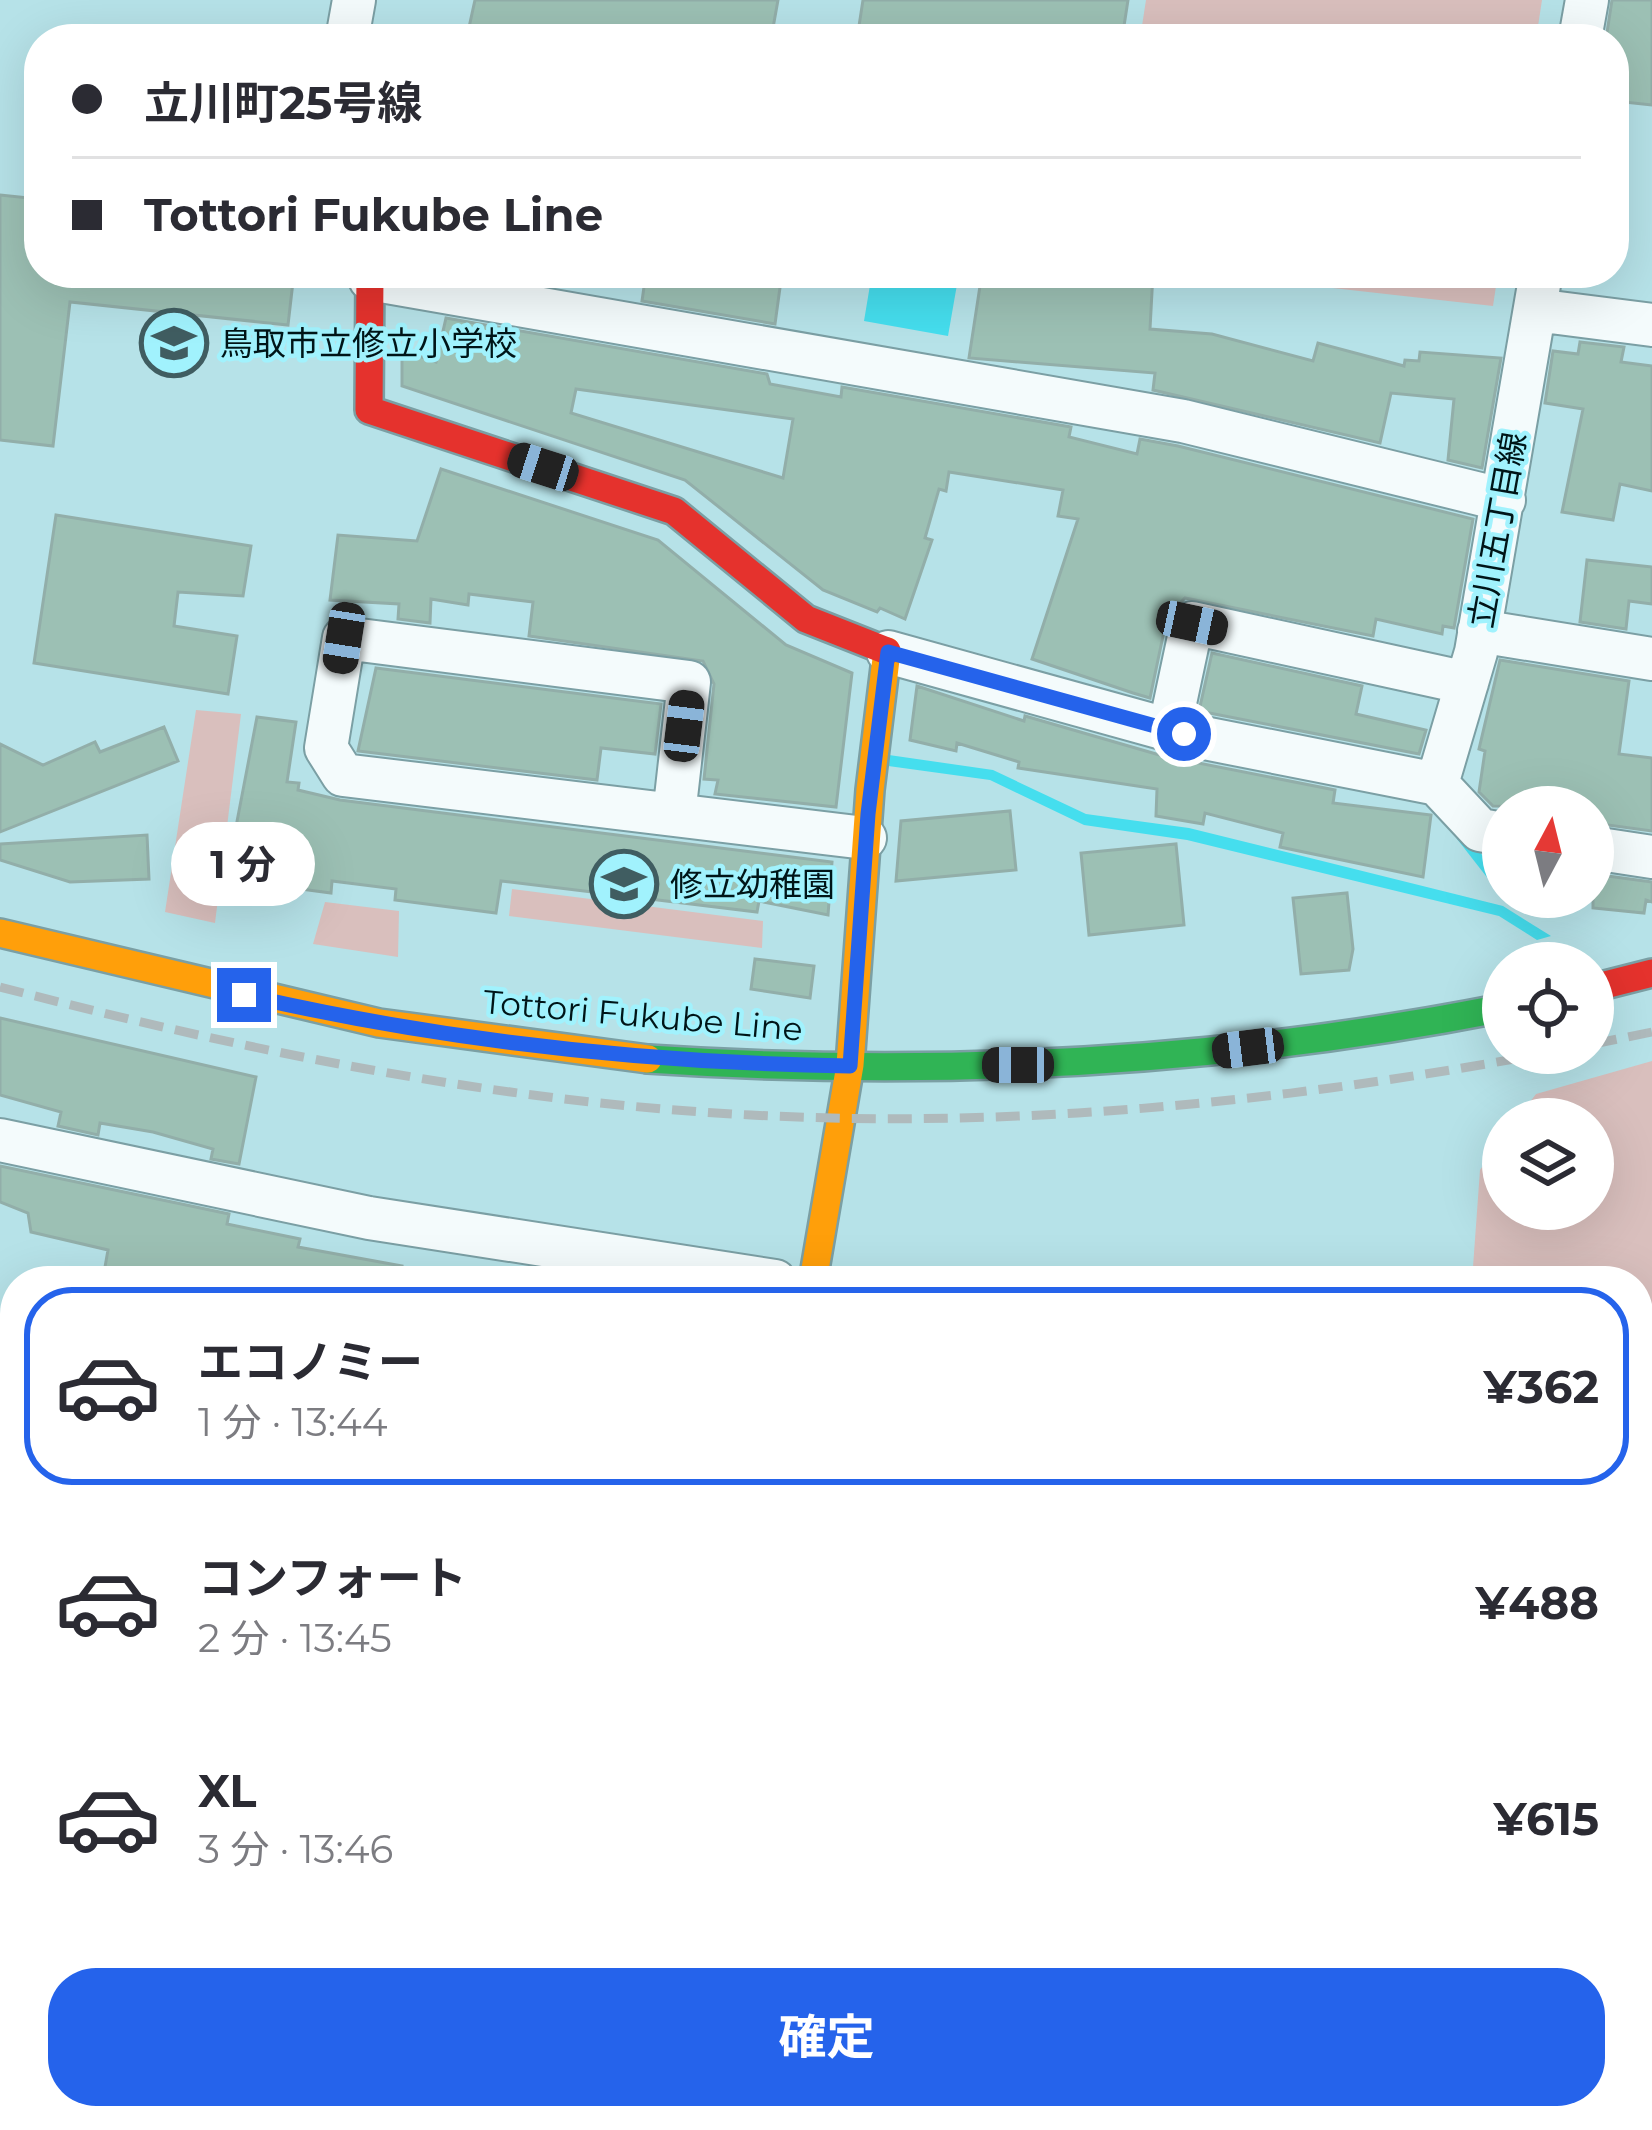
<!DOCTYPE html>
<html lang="ja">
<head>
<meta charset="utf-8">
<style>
	:root { --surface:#fff; --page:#f7f7f7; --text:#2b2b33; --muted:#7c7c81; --line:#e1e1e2; --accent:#2563eb }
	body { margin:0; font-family:Montserrat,"Noto Sans JP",sans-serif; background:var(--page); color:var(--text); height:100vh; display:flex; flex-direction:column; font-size:45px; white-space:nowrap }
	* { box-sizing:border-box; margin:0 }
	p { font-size:39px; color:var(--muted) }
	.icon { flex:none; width:66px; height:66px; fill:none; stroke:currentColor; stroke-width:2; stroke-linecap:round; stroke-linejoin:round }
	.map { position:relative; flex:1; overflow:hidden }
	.sheet { position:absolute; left:0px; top:1266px; width:1653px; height:864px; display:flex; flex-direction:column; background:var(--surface); border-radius:48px 48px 0 0; box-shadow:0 12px 48px #0002 }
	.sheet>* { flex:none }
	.guide { position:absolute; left:24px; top:24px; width:1605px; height:264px; border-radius:48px; box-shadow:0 12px 48px #0002; display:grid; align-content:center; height:264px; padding:0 48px; background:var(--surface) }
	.needle { width:78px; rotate:7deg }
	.controls { position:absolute; left:1482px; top:786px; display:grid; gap:24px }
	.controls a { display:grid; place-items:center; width:132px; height:132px; border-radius:50%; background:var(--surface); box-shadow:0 12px 48px #0002; font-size:60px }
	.end { position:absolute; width:54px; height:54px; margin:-27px; border:15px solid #2563eb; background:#fff; box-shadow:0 0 0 6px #fff }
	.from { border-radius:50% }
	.bubble { position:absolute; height:84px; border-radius:42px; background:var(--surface); box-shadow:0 12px 48px #0002; font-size:39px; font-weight:700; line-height:84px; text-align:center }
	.car { position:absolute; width:36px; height:72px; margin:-36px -18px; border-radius:15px; box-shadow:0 0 9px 3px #0007; background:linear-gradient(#222 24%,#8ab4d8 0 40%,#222 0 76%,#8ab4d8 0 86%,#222 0) }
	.guide b { display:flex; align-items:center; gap:42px; height:114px; font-size:45px }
	.guide b+b { border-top:3px solid var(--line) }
	.guide i { width:30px; height:30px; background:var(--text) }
	ul { padding:21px 0 0; list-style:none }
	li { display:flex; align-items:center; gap:36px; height:198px; margin:0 24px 18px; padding:0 24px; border:6px solid transparent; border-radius:48px }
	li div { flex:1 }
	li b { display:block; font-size:45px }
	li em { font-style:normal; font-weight:700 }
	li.active { border-color:var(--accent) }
	li>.icon { width:108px; height:108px; stroke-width:1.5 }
	.action { display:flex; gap:24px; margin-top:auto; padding:24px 48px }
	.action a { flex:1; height:138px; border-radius:48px; background:var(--accent); color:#fff; font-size:48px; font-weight:700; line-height:138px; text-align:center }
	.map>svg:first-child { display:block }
	.green { fill:#d9bfbd }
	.water { fill:#45deee }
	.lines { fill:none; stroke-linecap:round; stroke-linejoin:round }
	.stream { stroke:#45deee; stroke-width:10 }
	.building { fill:#9cc0b4; stroke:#92aea9; stroke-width:3; fill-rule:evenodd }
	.street-casing { stroke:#7b9fa4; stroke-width:46 }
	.fast-casing { stroke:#7b9fa4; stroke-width:32 }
	.slow-casing { stroke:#7b9fa4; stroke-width:32 }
	.jam-casing { stroke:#7b9fa4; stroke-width:32 }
	.street { stroke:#f4fbfc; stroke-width:42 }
	.fast { stroke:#30b455; stroke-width:27 }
	.slow { stroke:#ff9f0a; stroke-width:27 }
	.jam { stroke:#e5322d; stroke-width:27 }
	.rail { stroke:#afbabc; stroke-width:9; stroke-dasharray:24 12; stroke-linecap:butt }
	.route { stroke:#2563eb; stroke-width:15 }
	.labels { text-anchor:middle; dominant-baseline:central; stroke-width:9; stroke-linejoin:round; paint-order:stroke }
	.poi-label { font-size:33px; fill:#001518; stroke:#a1f2fd; text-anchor:start }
	.street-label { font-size:33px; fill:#001518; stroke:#a1f2fd }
</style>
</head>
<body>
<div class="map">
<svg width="1652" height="2130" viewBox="0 0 1652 2130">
	<rect width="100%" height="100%" fill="#b6e2e8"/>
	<path class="green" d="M 1146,0 L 1542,0 L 1536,39 L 1140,39 Z
		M 1199,273 L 1498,273 L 1493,306 Z
		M 196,710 L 241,714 L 215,923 L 165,912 Z
		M 512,889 L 763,921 L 762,948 L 509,916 Z
		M 325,902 L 399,911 L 398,957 L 313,944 Z
		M 1652,1061 L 1652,1703 L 1638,1700 L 1638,1281 L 1472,1281 L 1480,1170 L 1503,1138 L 1503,1209 L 1593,1209 L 1593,1119 L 1517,1119 L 1536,1094 Z"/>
	<path class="water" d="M 872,273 L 959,273 L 948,336 L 864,321 Z
		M 882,754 L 993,770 L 1086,814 L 1189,828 L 1503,906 L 1551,936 L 1537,940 L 1499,916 L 1187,840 L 1084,825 L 990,780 L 881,765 Z"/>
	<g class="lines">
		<path class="stream" d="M 1461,836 L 1500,886
			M 27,2130 L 29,2115"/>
	</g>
	<path class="building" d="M 475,0 L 778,0 L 771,39 L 494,39 L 468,32 Z
		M 863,0 L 1128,0 L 1122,39 L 857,39 Z
		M 1612,0 L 1652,0 L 1652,105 L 1614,101 L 1614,39 L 1606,39 Z
		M 0,195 L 39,199 L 39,273 L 294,273 L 288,325 L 70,302 L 53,446 L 0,440 Z
		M 646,273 L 782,273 L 775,324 L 642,301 Z
		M 982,273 L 1153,273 L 1150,329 L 1212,334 L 1313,361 L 1318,343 L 1404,366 L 1405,360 L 1419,361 L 1420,352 L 1501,358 L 1482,468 L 1448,460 L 1454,399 L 1391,393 L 1380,443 L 1153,390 L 1155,373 L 969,358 Z
		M 446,318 L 767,374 L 770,384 L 841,397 L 842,387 L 1071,427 L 1069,437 L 1137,454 L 1140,439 L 1178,446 L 1473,519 L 1454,628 L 1443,626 L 1442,634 L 1376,619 L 1373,636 L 1185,598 L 1167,617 L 1150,698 L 1133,693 L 1032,659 L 1078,519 L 1058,516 L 1063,490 L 949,472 L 946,491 L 939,489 L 925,538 L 932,540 L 905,619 L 880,608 L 877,612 L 823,590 L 685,480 L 402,386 L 402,350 L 436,362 ZM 576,389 L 793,419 L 783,478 L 571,413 Z
		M 1580,342 L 1624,347 L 1621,362 L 1652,366 L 1652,491 L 1620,484 L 1613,520 L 1562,512 L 1583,409 L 1545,403 L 1553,351 L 1578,354 Z
		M 441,469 L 658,540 L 786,645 L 852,673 L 836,807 L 715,794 L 718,780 L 704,779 L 714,684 L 703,661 L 529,636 L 533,602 L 469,594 L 468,605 L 431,599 L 430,623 L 398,619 L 399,604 L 330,600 L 338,535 L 417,541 Z
		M 56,515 L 251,546 L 243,596 L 178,592 L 174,626 L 237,636 L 228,694 L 34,663 Z
		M 1587,560 L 1652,567 L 1652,604 L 1629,601 L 1626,629 L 1580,622 Z
		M 1212,653 L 1362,686 L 1356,714 L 1426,730 L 1419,754 L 1199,711 Z
		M 1500,660 L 1629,681 L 1619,754 L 1652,758 L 1652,831 L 1593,823 L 1593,807 L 1493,806 L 1479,792 L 1485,751 L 1479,749 Z
		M 376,668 L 661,704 L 655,754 L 601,748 L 597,780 L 358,751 Z
		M 917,686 L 1024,721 L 1025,716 L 1163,756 L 1335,790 L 1333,803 L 1431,815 L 1423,877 L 1280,847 L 1283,833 L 1205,813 L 1203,824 L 1156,816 L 1157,789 L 1018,768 L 1019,762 L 957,743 L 956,751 L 910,740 Z
		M 257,717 L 296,722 L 287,782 L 299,783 L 298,790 L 340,800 L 832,862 L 828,915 L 759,901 L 757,912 L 501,881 L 496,913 L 395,900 L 396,889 L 332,881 L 331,893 L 226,879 Z
		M 164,727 L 178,761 L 0,832 L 0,744 L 43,765 L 95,742 L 100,752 Z
		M 1010,811 L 1016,870 L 896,881 L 901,821 Z
		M 147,835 L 149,879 L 70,882 L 0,860 L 0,844 Z
		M 1176,844 L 1184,925 L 1089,935 L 1081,853 Z
		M 1593,874 L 1652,882 L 1652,902 L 1646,900 L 1644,913 L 1593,908 Z
		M 1347,893 L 1353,949 L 1349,970 L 1301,974 L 1293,898 Z
		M 755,959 L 814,966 L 810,998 L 751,989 Z
		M 0,1018 L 256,1077 L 239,1164 L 211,1159 L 213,1149 L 153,1132 L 100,1123 L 98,1135 L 58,1126 L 61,1112 L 0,1095 Z
		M 0,1166 L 229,1214 L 227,1224 L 300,1239 L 298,1247 L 402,1266 L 400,1281 L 176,1281 L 105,1267 L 108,1250 L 31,1232 L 28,1213 L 0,1202 Z"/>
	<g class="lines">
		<g class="street-casing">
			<path id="street" d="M 347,39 L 354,0
				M 1580,39 L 1587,0
				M 370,279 L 1183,421 L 1504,500
				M 1535,310 L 1652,325
				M 1479,631 L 1652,659
				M 888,652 L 1184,734 L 1437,784 L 1480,830 L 1503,834
				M 1169,731 L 1192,623 L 1467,683
				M 1437,784 L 1476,652 L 1541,273
				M 674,815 L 689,682 L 344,638 L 326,748 L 343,775 L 865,838
				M 1593,848 L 1652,857
				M 0,1140 L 369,1218 L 775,1281
				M 1638,1850 L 1652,1852
				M 0,1913 L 15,1916
				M 1638,2070 L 1652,2072
				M 853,2115 L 857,2130
				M 189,2130 L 191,2115
				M 383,2130 L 386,2115"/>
		</g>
		<g class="fast-casing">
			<path id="fast" d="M 648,1059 C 937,1078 1219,1064 1503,1008"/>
		</g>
		<g class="slow-casing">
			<path id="slow" d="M 0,933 L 379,1023 L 648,1059
				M 813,1281 L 850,1065 L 870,790 L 887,651"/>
		</g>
		<g class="jam-casing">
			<path id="jam" d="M 370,273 L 369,410 L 674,511 L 806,619 L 887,651
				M 1593,988 L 1652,973
				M 0,1669 L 15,1675
				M 1134,2115 L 1173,2130
				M 618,2130 L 628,2115"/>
		</g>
		<use href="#street" class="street"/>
		<use href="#fast" class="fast"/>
		<use href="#slow" class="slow"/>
		<use href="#jam" class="jam"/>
		<path class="rail" d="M 0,987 C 247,1051 496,1102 751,1115 C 1018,1129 1285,1102 1547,1053
			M 1593,1044 L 1652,1032"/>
	</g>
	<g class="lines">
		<path class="route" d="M 244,995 C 443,1041 645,1063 850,1066 L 868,814 L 888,652 L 1184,734"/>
	</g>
	<defs>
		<g id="school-ring" transform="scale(3.45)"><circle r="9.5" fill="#a1f2fd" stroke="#405d61" stroke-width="1.5"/><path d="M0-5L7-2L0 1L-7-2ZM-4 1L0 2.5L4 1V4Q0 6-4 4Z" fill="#405d61"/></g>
	</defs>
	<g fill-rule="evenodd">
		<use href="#school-ring" x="174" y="343"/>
		<use href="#school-ring" x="624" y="884"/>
	</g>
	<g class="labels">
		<g class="poi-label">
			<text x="220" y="343">鳥取市立修立小学校</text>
			<text x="670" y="884">修立幼稚園</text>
		</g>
		<g class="street-label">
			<text transform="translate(1497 530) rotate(-80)">立川五丁目線</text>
			<text transform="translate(643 1015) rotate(5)">Tottori Fukube Line</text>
		</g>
	</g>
</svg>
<div class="controls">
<a><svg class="needle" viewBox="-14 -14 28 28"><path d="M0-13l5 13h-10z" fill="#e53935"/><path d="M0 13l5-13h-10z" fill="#7c7c81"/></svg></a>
<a><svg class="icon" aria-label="locate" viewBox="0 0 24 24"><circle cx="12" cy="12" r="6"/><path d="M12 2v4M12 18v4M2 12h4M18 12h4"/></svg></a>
<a><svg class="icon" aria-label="layers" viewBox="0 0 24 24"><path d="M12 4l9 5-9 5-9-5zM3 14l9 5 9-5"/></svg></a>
</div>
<i class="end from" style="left:1184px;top:734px"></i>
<i class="end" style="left:244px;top:995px"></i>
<div class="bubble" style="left:171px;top:822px;width:144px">1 分</div>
<i class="car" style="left:543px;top:467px;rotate:288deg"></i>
<i class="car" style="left:1192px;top:623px;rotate:102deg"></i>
<i class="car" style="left:344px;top:638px;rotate:189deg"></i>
<i class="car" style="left:684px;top:726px;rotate:7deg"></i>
<i class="car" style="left:1248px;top:1048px;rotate:263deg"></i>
<i class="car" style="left:1018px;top:1065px;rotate:270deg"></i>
<div class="guide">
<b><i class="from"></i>立川町25号線</b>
<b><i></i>Tottori Fukube Line</b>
</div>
<section class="sheet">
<ul>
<li class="active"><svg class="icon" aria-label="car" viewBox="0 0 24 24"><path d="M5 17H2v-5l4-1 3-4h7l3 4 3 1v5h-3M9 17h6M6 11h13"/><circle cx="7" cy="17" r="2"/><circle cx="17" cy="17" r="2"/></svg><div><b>エコノミー</b><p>1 分 · 13:44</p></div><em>¥362</em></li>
<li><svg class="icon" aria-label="car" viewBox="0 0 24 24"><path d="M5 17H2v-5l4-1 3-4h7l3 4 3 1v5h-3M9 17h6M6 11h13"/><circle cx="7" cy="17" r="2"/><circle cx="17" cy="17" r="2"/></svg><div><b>コンフォート</b><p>2 分 · 13:45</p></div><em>¥488</em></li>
<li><svg class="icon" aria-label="car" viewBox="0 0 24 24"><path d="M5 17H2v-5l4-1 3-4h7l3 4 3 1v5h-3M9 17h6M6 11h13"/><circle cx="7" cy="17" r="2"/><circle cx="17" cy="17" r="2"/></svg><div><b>XL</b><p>3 分 · 13:46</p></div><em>¥615</em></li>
</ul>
<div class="action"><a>確定</a></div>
</section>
</div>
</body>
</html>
